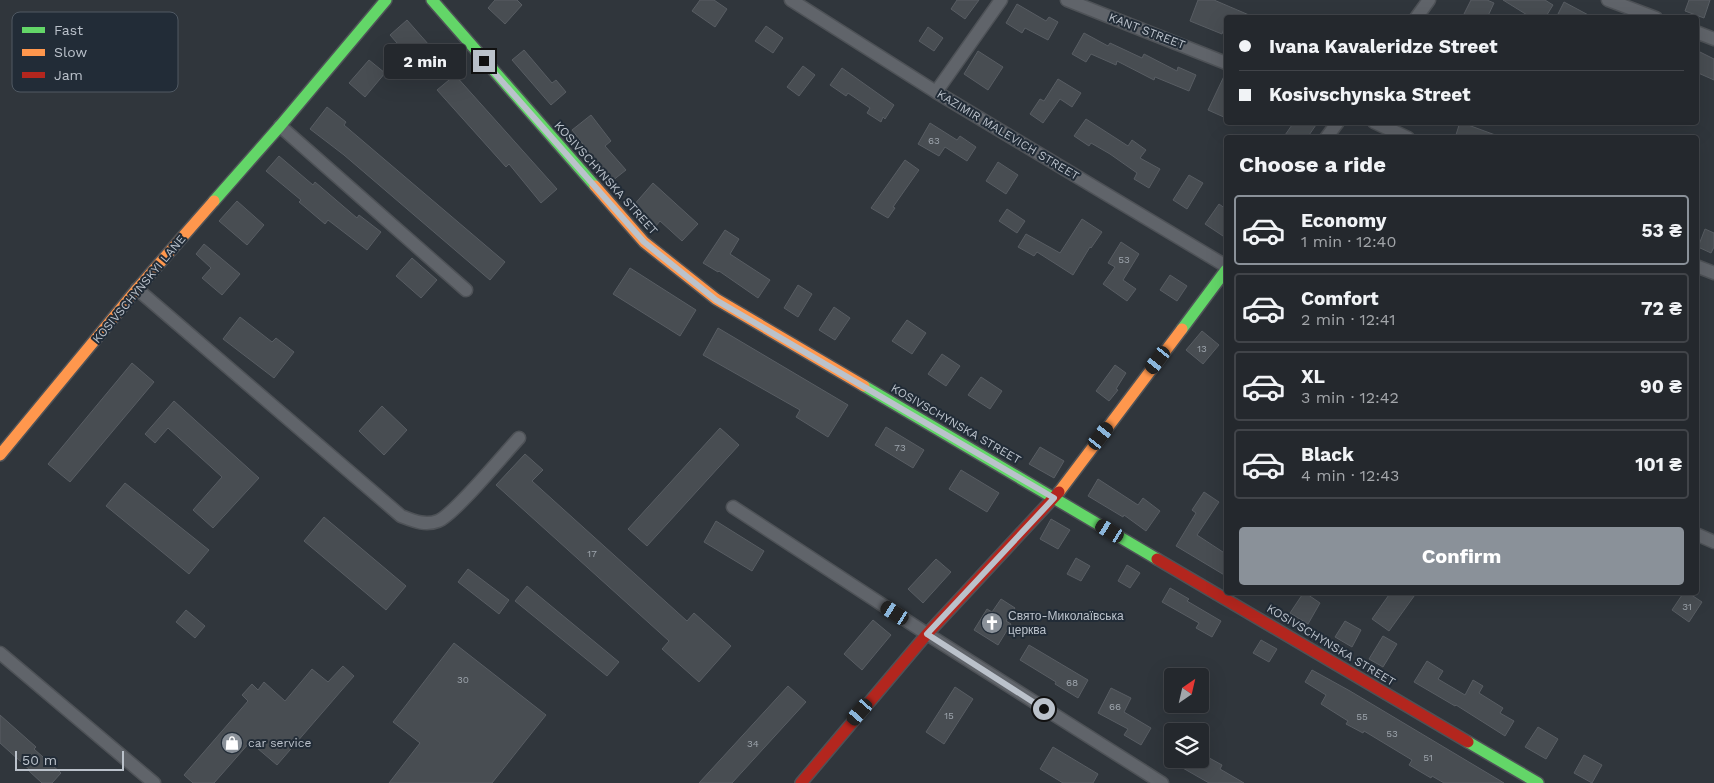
<!DOCTYPE html>
<html lang="en">
<head>
<meta charset="utf-8">
<style>
	:root { --surface:#24282d; --page:#2c3035; --text:#f1f3f6; --muted:#a3a6aa; --line:#414449; --accent:#8a9199 }
	body { margin:0; font-family:"Work Sans",sans-serif; background:var(--page); color:var(--text); height:100vh; display:flex; flex-direction:column; font-size:19px; white-space:nowrap }
	* { box-sizing:border-box; margin:0 }
	p { font-size:16px; color:var(--muted) }
	.icon { flex:none; width:28px; height:28px; fill:none; stroke:currentColor; stroke-width:2; stroke-linecap:round; stroke-linejoin:round }
	.map { position:relative; flex:1; overflow:hidden }
	.panel { position:absolute; left:1224px; top:135px; width:475px; height:460px; display:flex; flex-direction:column; background:var(--surface); border-radius:5px; box-shadow:0 5px 20px #0002,0 0 0 1px var(--line) }
	.panel>* { flex:none }
	.guide { position:absolute; left:1224px; top:15px; width:475px; height:110px; border-radius:5px; box-shadow:0 5px 20px #0002,0 0 0 1px var(--line); display:grid; align-content:center; height:110px; padding:0 15px; background:var(--surface) }
	.needle { width:32px; rotate:34deg }
	.tools { position:absolute; left:1164px; top:668px; display:grid; gap:10px }
	.tools a { display:grid; place-items:center; width:45px; height:45px; border-radius:5px; background:var(--surface); box-shadow:0 5px 20px #0002,0 0 0 1px var(--line); font-size:25px }
	.scale { position:absolute; left:15px; bottom:12px; width:109px; box-sizing:border-box; padding-left:5px; border:2px solid #bbc2cb; border-top:0; font-size:14px; line-height:18px; white-space:nowrap; color:#bbc2cb; -webkit-text-stroke:4px #222c37; paint-order:stroke }
	.end { position:absolute; width:22px; height:22px; margin:-11px; border:6px solid #bbc2cb; background:#111; box-shadow:0 0 0 2px #111 }
	.from { border-radius:50% }
	.bubble { position:absolute; height:35px; border-radius:5px; background:var(--surface); box-shadow:0 5px 20px #0002,0 0 0 1px var(--line); font-size:16px; font-weight:700; line-height:35px; text-align:center }
	.car { position:absolute; width:15px; height:30px; margin:-15px -8px; border-radius:6px; box-shadow:0 0 4px 1px #0007; background:linear-gradient(#222 24%,#8ab4d8 0 40%,#222 0 76%,#8ab4d8 0 86%,#222 0) }
	.guide b { display:flex; align-items:center; gap:18px; height:48px; font-size:19px }
	.guide b+b { border-top:1px solid var(--line) }
	.guide i { width:12px; height:12px; background:var(--text) }
	ul { padding:0; list-style:none }
	li { display:flex; align-items:center; gap:15px; height:70px; margin:0 10px 8px; padding:0 5px; border:2px solid var(--line); border-radius:5px }
	li div { flex:1 }
	li b { display:block; font-size:19px }
	li em { font-style:normal; font-weight:700 }
	li.active { border-color:var(--accent) }
	li>.icon { width:45px; height:45px; stroke-width:1.5 }
	h2 { padding:0 15px; font-size:22px; line-height:60px }
	.primary-button { display:flex; gap:10px; margin-top:auto; padding:10px 15px }
	.primary-button a { flex:1; height:58px; border-radius:5px; background:var(--accent); color:#fff; font-size:20px; font-weight:700; line-height:58px; text-align:center }
	.map>svg:first-child { display:block }
	.building { fill:#484d52; stroke:#585d63 }
	.lines { fill:none; stroke-linecap:round; stroke-linejoin:round }
	.street-casing { stroke:#4e5257; stroke-width:15 }
	.fast-casing { stroke:#4e5257; stroke-width:14 }
	.slow-casing { stroke:#4e5257; stroke-width:14 }
	.jam-casing { stroke:#4e5257; stroke-width:14 }
	.street { stroke:#60646a; stroke-width:12 }
	.fast { stroke:#63d668; stroke-width:11 }
	.slow { stroke:#ff974d; stroke-width:11 }
	.jam { stroke:#b3261e; stroke-width:11 }
	.route { stroke:#bbc2cb; stroke-width:6 }
	.labels { text-anchor:middle; dominant-baseline:central; stroke-width:4; stroke-linejoin:round; paint-order:stroke }
	.number-label { font-size:10px; fill:#9ea5ad }
	.street-label { font-size:12px; fill:#bbc2cb; stroke:#222c37 }
	.poi-label { font-size:12px; fill:#bbc2cb; stroke:#222c37; text-anchor:start }
	.key { fill:#222c37; stroke:#505963; stroke-width:1 }
	.key-label { font-size:14px; fill:#bbc2cb }
</style>
</head>
<body>
<div class="map">
<svg width="1714" height="783" viewBox="0 0 1714 783">
	<rect width="100%" height="100%" fill="#30363c"/>
	<path class="building" d="M 495,0 L 517,0 L 522,5 L 505,24 L 488,8 Z
		M 700,0 L 714,0 L 727,9 L 715,27 L 692,11 Z
		M 957,0 L 979,0 L 965,19 L 951,9 Z
		M 1198,0 L 1214,0 L 1256,18 L 1226,18 L 1226,23 L 1222,34 L 1190,21 Z
		M 1471,0 L 1487,0 L 1494,3 L 1487,18 L 1462,18 Z
		M 1503,0 L 1545,0 L 1553,5 L 1545,18 L 1532,18 Z
		M 1689,0 L 1710,0 L 1704,18 L 1685,11 Z
		M 1564,2 L 1594,18 L 1556,18 Z
		M 1017,4 L 1046,21 L 1049,17 L 1058,22 L 1048,40 L 1025,28 L 1022,33 L 1006,23 Z
		M 407,20 L 429,45 L 412,60 L 390,35 Z
		M 766,26 L 783,38 L 773,53 L 755,41 Z
		M 928,27 L 943,38 L 934,51 L 919,41 Z
		M 1084,33 L 1108,46 L 1110,43 L 1142,58 L 1144,54 L 1177,71 L 1178,67 L 1196,75 L 1189,91 L 1155,77 L 1154,80 L 1117,61 L 1116,65 L 1091,54 L 1086,62 L 1072,54 Z
		M 524,50 L 552,83 L 556,80 L 566,92 L 551,105 L 512,60 Z
		M 1696,50 L 1714,59 L 1714,80 L 1696,72 Z
		M 978,51 L 1003,67 L 988,90 L 964,74 Z
		M 369,60 L 385,73 L 365,97 L 349,83 Z
		M 803,66 L 815,75 L 799,96 L 787,87 Z
		M 842,68 L 894,105 L 885,119 L 883,117 L 881,122 L 867,113 L 870,108 L 848,93 L 846,96 L 830,85 Z
		M 1226,72 L 1226,118 L 1208,110 Z
		M 455,75 L 557,189 L 541,203 L 509,164 L 506,167 L 437,90 Z
		M 1058,79 L 1081,93 L 1072,107 L 1060,99 L 1043,123 L 1030,114 L 1040,99 L 1044,101 Z
		M 327,107 L 346,122 L 344,125 L 505,262 L 490,280 L 344,155 L 310,129 Z
		M 591,115 L 611,141 L 605,146 L 626,170 L 612,181 L 572,130 Z
		M 1086,119 L 1128,146 L 1132,140 L 1146,150 L 1140,158 L 1160,169 L 1149,188 L 1134,179 L 1137,173 L 1110,154 L 1091,143 L 1089,146 L 1074,136 Z
		M 1294,122 L 1318,122 L 1307,138 L 1283,138 Z
		M 1460,122 L 1498,136 L 1498,138 L 1455,138 Z
		M 930,123 L 957,140 L 960,136 L 976,147 L 967,161 L 945,147 L 939,156 L 918,144 Z
		M 279,156 L 313,185 L 315,182 L 357,218 L 359,215 L 381,232 L 367,250 L 328,220 L 325,224 L 299,202 L 301,200 L 266,171 Z
		M 905,160 L 919,170 L 893,207 L 895,208 L 888,218 L 871,208 Z
		M 998,162 L 1018,175 L 1006,194 L 986,181 Z
		M 1189,175 L 1203,183 L 1187,209 L 1173,200 Z
		M 653,183 L 698,224 L 682,241 L 660,221 L 656,226 L 633,206 Z
		M 237,201 L 264,225 L 247,245 L 219,221 Z
		M 1219,204 L 1226,209 L 1226,238 L 1205,224 Z
		M 1007,209 L 1025,221 L 1017,233 L 999,221 Z
		M 1082,219 L 1102,232 L 1091,248 L 1090,247 L 1073,275 L 1037,252 L 1034,256 L 1018,247 L 1026,234 L 1060,253 Z
		M 1705,229 L 1714,233 L 1714,247 L 1711,253 L 1698,247 Z
		M 725,230 L 739,239 L 730,254 L 770,280 L 758,298 L 719,271 L 718,272 L 703,263 Z
		M 1121,242 L 1139,254 L 1123,280 L 1136,289 L 1127,301 L 1103,284 L 1115,267 L 1108,263 Z
		M 204,244 L 240,274 L 222,295 L 202,278 L 211,268 L 196,254 Z
		M 412,258 L 437,280 L 421,298 L 396,276 Z
		M 630,268 L 696,310 L 680,336 L 613,294 Z
		M 1170,275 L 1187,286 L 1177,301 L 1160,290 Z
		M 798,285 L 812,294 L 798,317 L 784,308 Z
		M 834,307 L 850,318 L 835,340 L 819,330 Z
		M 240,317 L 272,342 L 276,338 L 294,352 L 274,378 L 223,339 Z
		M 907,320 L 926,333 L 912,354 L 892,341 Z
		M 718,328 L 848,405 L 828,437 L 796,417 L 800,410 L 703,355 Z
		M 1202,331 L 1219,345 L 1203,364 L 1186,350 Z
		M 942,354 L 960,366 L 946,386 L 928,374 Z
		M 132,363 L 154,382 L 70,482 L 48,464 Z
		M 1115,365 L 1126,373 L 1116,389 L 1118,390 L 1109,401 L 1096,391 Z
		M 981,377 L 1002,391 L 990,409 L 968,395 Z
		M 174,401 L 259,478 L 213,528 L 193,510 L 222,477 L 168,428 L 155,443 L 145,434 Z
		M 382,406 L 407,430 L 384,455 L 359,431 Z
		M 886,427 L 924,450 L 913,468 L 875,445 Z
		M 720,428 L 739,445 L 647,546 L 628,529 Z
		M 1040,447 L 1064,461 L 1054,478 L 1029,464 Z
		M 525,454 L 543,470 L 532,481 L 687,621 L 694,613 L 731,646 L 699,682 L 662,649 L 669,641 L 496,485 Z
		M 961,470 L 999,493 L 987,512 L 949,489 Z
		M 1098,479 L 1138,505 L 1143,498 L 1160,511 L 1146,531 L 1124,515 L 1123,517 L 1088,496 Z
		M 125,483 L 209,550 L 189,574 L 106,506 Z
		M 1204,492 L 1219,502 L 1197,535 L 1226,554 L 1226,576 L 1176,546 L 1196,513 L 1192,510 Z
		M 324,517 L 406,586 L 386,610 L 304,541 Z
		M 1051,519 L 1070,530 L 1058,549 L 1040,539 Z
		M 716,521 L 764,551 L 752,571 L 704,542 Z
		M 1076,558 L 1090,566 L 1081,581 L 1067,574 Z
		M 936,559 L 951,572 L 923,603 L 908,589 Z
		M 1127,565 L 1140,573 L 1130,588 L 1118,581 Z
		M 468,569 L 509,600 L 499,614 L 458,582 Z
		M 527,586 L 619,662 L 607,676 L 515,601 Z
		M 1170,588 L 1189,599 L 1187,601 L 1221,621 L 1212,637 L 1196,628 L 1199,623 L 1162,602 Z
		M 1304,592 L 1320,603 L 1308,624 L 1290,613 Z
		M 1391,592 L 1417,592 L 1389,631 L 1372,619 Z
		M 1684,592 L 1687,592 L 1702,602 L 1689,622 L 1672,610 Z
		M 1001,599 L 1015,608 L 1006,621 L 1011,624 L 998,645 L 974,630 L 987,609 L 992,612 Z
		M 186,610 L 205,626 L 195,638 L 176,622 Z
		M 873,620 L 891,635 L 862,670 L 844,654 Z
		M 1345,621 L 1361,630 L 1352,647 L 1335,637 Z
		M 1383,636 L 1397,644 L 1383,667 L 1369,659 Z
		M 1261,640 L 1277,649 L 1269,662 L 1253,653 Z
		M 454,643 L 546,715 L 492,783 L 389,783 L 420,743 L 393,722 Z
		M 1029,645 L 1088,680 L 1078,698 L 1055,684 L 1056,682 L 1020,660 Z
		M 1427,661 L 1443,671 L 1438,679 L 1465,695 L 1473,680 L 1483,686 L 1479,693 L 1503,708 L 1500,713 L 1514,721 L 1505,736 L 1456,705 L 1455,706 L 1414,682 Z
		M 343,666 L 354,676 L 277,765 L 250,742 L 214,783 L 193,783 L 184,775 L 248,701 L 242,695 L 252,684 L 258,690 L 264,682 L 285,701 L 312,669 L 328,682 Z
		M 1312,670 L 1350,691 L 1504,783 L 1444,783 L 1432,776 L 1431,778 L 1409,765 L 1412,760 L 1364,731 L 1363,733 L 1346,724 L 1348,721 L 1321,704 L 1326,695 L 1305,682 Z
		M 788,686 L 806,702 L 732,783 L 699,783 Z
		M 955,687 L 973,699 L 944,744 L 926,732 Z
		M 1111,688 L 1131,698 L 1124,712 L 1151,728 L 1141,745 L 1124,735 L 1128,729 L 1098,713 Z
		M 0,715 L 36,747 L 34,749 L 61,773 L 52,783 L 42,783 L 29,771 L 30,770 L 0,743 Z
		M 1538,727 L 1558,739 L 1546,759 L 1525,747 Z
		M 1053,747 L 1098,774 L 1093,783 L 1063,783 L 1040,769 Z
		M 1202,754 L 1222,765 L 1220,769 L 1244,783 L 1209,783 L 1167,759 L 1200,759 Z
		M 1584,755 L 1602,765 L 1592,783 L 1574,773 Z"/>
	<g class="lines">
		<g class="street-casing">
			<path id="street" d="M 791,0 L 936,92 L 1226,266
				M 1067,0 L 1226,63
				M 1608,0 L 1656,18
				M 1416,18 L 1429,0
				M 1696,32 L 1714,39
				M 936,92 L 1001,0
				M 1374,122 L 1408,138
				M 280,126 L 466,290
				M 1326,138 L 1338,122
				M 1696,266 L 1714,273
				M 137,289 L 401,516 C 414,521 425,526 438,521 C 454,515 504,454 519,438
				M 733,507 L 927,634 L 1162,783
				M 1696,534 L 1714,542
				M 0,653 L 154,783"/>
		</g>
		<g class="fast-casing">
			<path id="fast" d="M 432,0 L 595,186
				M 214,201 L 280,126 L 386,0
				M 1182,329 L 1226,270
				M 864,386 L 1157,559
				M 1468,742 L 1538,783"/>
		</g>
		<g class="slow-casing">
			<path id="slow" d="M 595,186 L 644,242 L 716,299 L 864,386
				M 0,455 L 137,289 L 214,201
				M 1059,492 L 1182,329"/>
		</g>
		<g class="jam-casing">
			<path id="jam" d="M 1157,559 L 1468,742
				M 801,783 L 927,634 L 1059,492"/>
		</g>
		<use href="#street" class="street"/>
		<use href="#fast" class="fast"/>
		<use href="#slow" class="slow"/>
		<use href="#jam" class="jam"/>
	</g>
	<g class="lines">
		<path class="route" d="M 484,61 L 644,242 L 716,300 L 1054,498 L 927,634 L 1044,709"/>
	</g>
	<defs>
		<g id="church-disc" transform="scale(1.125)"><circle r="9.5" fill="#8a9199" stroke="#222c37"/><path d="M-1.2-6h2.4v3.5h3.3v2.4h-3.3V6h-2.4V-.1h-3.3v-2.4h3.3Z" fill="#fff"/></g>
		<g id="shop-disc" transform="scale(1.125)"><circle r="9.5" fill="#8a9199" stroke="#222c37"/><path d="M-5-2.5h2.3a2.7 3.5 0 0 1 5.4 0H5L5.5 6h-11ZM-1.5-2.5h3a1.5 2.3 0 0 0-3 0Z" fill="#fff"/></g>
	</defs>
	<g fill-rule="evenodd">
		<use href="#church-disc" x="992" y="623"/>
		<use href="#shop-disc" x="232" y="743"/>
	</g>
	<g class="labels">
		<g class="number-label">
			<text x="934" y="140">63</text>
			<text x="1124" y="259">53</text>
			<text x="1202" y="348">13</text>
			<text x="900" y="447">73</text>
			<text x="592" y="553">17</text>
			<text x="1687" y="606">31</text>
			<text x="463" y="679">30</text>
			<text x="1072" y="682">68</text>
			<text x="1115" y="706">66</text>
			<text x="949" y="715">15</text>
			<text x="1362" y="716">55</text>
			<text x="1392" y="733">53</text>
			<text x="753" y="743">34</text>
			<text x="1428" y="757">51</text>
		</g>
		<g class="street-label">
			<text transform="translate(1147 31) rotate(21)">KANT STREET</text>
			<text transform="translate(1008 135) rotate(31)">KAZIMIR MALEVICH STREET</text>
			<text transform="translate(606 178) rotate(48)">KOSIVSCHYNSKA STREET</text>
			<text transform="translate(139 289) rotate(-50)">KOSIVSCHYNSKYI LANE</text>
			<text transform="translate(956 424) rotate(30)">KOSIVSCHYNSKA STREET</text>
			<text transform="translate(1331 645) rotate(31)">KOSIVSCHYNSKA STREET</text>
		</g>
		<g class="poi-label">
			<text x="1008" y="616">Свято-Миколаївська<tspan x="1008" dy="14">церква</tspan></text>
			<text x="248" y="743">car service</text>
		</g>
	</g>
	<rect x="12" y="12" width="166" height="80" rx="8" class="key"/>
	<rect x="22" y="27" width="23" height="6" fill="#63d668"/>
	<rect x="22" y="49" width="23" height="7" fill="#ff974d"/>
	<rect x="22" y="72" width="23" height="6" fill="#b3261e"/>
	<g class="key-label">
		<text x="54" y="35">Fast</text>
		<text x="54" y="57">Slow</text>
		<text x="54" y="80">Jam</text>
	</g>
</svg>
<div class="tools">
<a><svg class="needle" viewBox="-14 -14 28 28"><path d="M0-13l5 13h-10z" fill="#e53935"/><path d="M0 13l5-13h-10z" fill="#a3a6aa"/></svg></a>
<a><svg class="icon" aria-label="layers" viewBox="0 0 24 24"><path d="M12 4l9 5-9 5-9-5zM3 14l9 5 9-5"/></svg></a>
</div>
<div class="scale">50 m</div>
<i class="end from" style="left:1044px;top:709px"></i>
<i class="end" style="left:484px;top:61px"></i>
<div class="bubble" style="left:384px;top:44px;width:82px">2 min</div>
<i class="car" style="left:1158px;top:360px;rotate:217deg"></i>
<i class="car" style="left:1101px;top:436px;rotate:38deg"></i>
<i class="car" style="left:1110px;top:531px;rotate:301deg"></i>
<i class="car" style="left:895px;top:613px;rotate:303deg"></i>
<i class="car" style="left:860px;top:712px;rotate:221deg"></i>
<div class="guide">
<b><i class="from"></i>Ivana Kavaleridze Street</b>
<b><i></i>Kosivschynska Street</b>
</div>
<section class="panel">
<h2>Choose a ride</h2>
<ul>
<li class="active"><svg class="icon" aria-label="car" viewBox="0 0 24 24"><path d="M5 17H2v-5l4-1 3-4h7l3 4 3 1v5h-3M9 17h6M6 11h13"/><circle cx="7" cy="17" r="2"/><circle cx="17" cy="17" r="2"/></svg><div><b>Economy</b><p>1 min · 12:40</p></div><em>53 ₴</em></li>
<li><svg class="icon" aria-label="car" viewBox="0 0 24 24"><path d="M5 17H2v-5l4-1 3-4h7l3 4 3 1v5h-3M9 17h6M6 11h13"/><circle cx="7" cy="17" r="2"/><circle cx="17" cy="17" r="2"/></svg><div><b>Comfort</b><p>2 min · 12:41</p></div><em>72 ₴</em></li>
<li><svg class="icon" aria-label="car" viewBox="0 0 24 24"><path d="M5 17H2v-5l4-1 3-4h7l3 4 3 1v5h-3M9 17h6M6 11h13"/><circle cx="7" cy="17" r="2"/><circle cx="17" cy="17" r="2"/></svg><div><b>XL</b><p>3 min · 12:42</p></div><em>90 ₴</em></li>
<li><svg class="icon" aria-label="car" viewBox="0 0 24 24"><path d="M5 17H2v-5l4-1 3-4h7l3 4 3 1v5h-3M9 17h6M6 11h13"/><circle cx="7" cy="17" r="2"/><circle cx="17" cy="17" r="2"/></svg><div><b>Black</b><p>4 min · 12:43</p></div><em>101 ₴</em></li>
</ul>
<div class="primary-button"><a>Confirm</a></div>
</section>
</div>
</body>
</html>
